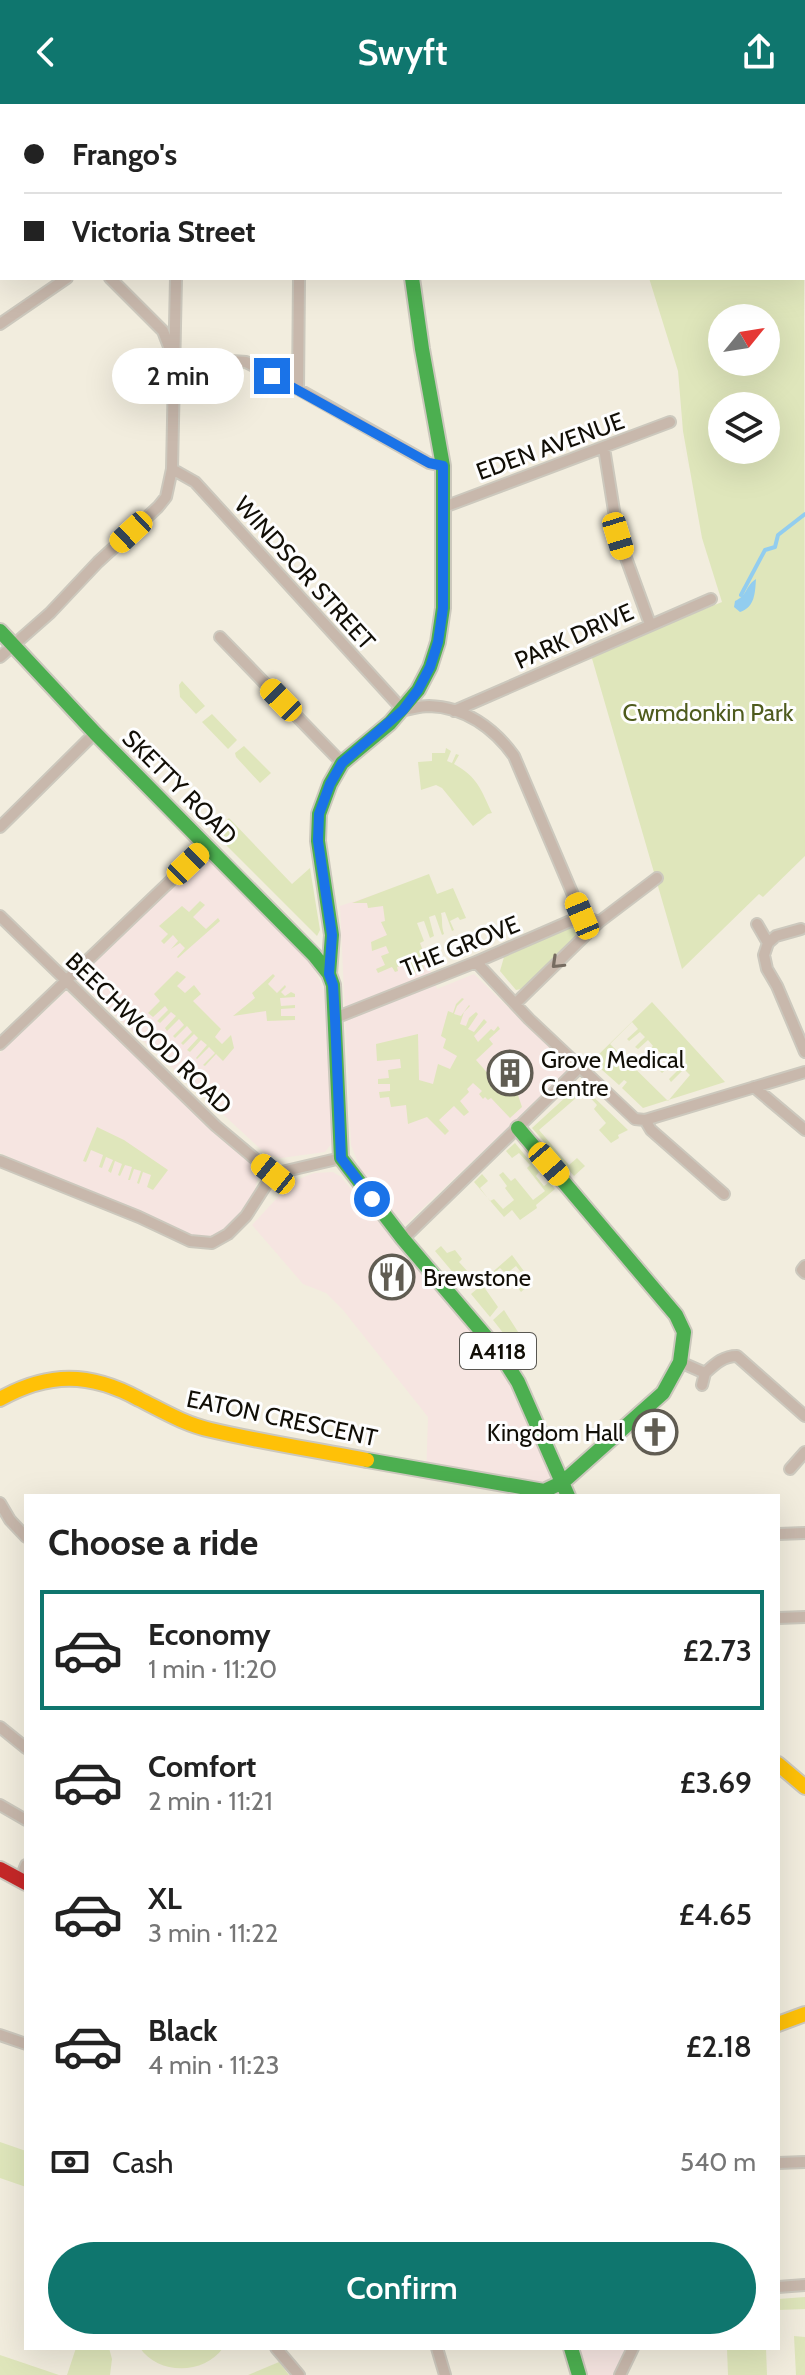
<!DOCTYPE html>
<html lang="en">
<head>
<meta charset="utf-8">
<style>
	:root { --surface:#fff; --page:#f2f2f2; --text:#222; --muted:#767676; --line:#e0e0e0; --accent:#0f766e }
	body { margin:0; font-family:Cabin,sans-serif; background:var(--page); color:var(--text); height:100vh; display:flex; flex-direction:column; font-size:30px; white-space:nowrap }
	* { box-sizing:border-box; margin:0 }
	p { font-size:26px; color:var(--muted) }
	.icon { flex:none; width:44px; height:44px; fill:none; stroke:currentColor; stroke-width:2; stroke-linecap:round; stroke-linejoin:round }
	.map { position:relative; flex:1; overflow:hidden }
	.details { position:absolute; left:24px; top:1390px; width:756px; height:856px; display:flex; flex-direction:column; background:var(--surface); border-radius:0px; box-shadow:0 8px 32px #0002 }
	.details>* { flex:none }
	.guide { position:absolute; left:0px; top:0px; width:806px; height:176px; box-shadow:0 8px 32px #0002; display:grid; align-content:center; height:176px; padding:0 24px; background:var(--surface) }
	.needle { width:52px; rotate:60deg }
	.controls { position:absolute; left:708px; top:200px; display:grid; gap:16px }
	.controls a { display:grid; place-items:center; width:72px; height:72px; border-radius:50%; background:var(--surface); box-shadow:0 8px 32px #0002; font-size:40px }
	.end { position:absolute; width:36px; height:36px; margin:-18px; border:10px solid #1a73e8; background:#fff; box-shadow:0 0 0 4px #fff }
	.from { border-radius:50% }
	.bubble { position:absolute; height:56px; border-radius:28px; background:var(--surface); box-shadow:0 8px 32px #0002; font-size:26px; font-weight:600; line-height:56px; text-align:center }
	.car { position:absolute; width:24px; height:48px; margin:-24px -12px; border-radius:10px; box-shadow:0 0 6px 2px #0007; background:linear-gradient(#f5c518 24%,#345 0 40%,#f5c518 0 76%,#345 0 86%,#f5c518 0) }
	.guide b { display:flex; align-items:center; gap:28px; height:76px; font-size:30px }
	.guide b+b { border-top:2px solid var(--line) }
	.guide i { width:20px; height:20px; background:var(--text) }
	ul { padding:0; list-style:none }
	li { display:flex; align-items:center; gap:24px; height:120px; margin:0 16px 12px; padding:0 8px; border:4px solid transparent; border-radius:0px }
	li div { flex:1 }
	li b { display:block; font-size:30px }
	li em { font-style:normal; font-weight:600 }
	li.current { border-color:var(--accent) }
	li>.icon { width:72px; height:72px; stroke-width:1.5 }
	h2 { padding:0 24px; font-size:36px; line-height:96px }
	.pay { display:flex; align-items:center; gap:20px; height:88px; padding:0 24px; font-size:30px }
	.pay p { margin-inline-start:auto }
	.action { display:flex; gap:16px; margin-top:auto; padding:16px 24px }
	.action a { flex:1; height:92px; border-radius:48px; background:var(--accent); color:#fff; font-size:32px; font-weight:600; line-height:92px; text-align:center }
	header { display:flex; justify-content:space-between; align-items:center; height:104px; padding:0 24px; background:var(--accent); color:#fff; font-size:36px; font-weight:600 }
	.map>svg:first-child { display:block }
	.commercial { fill:#f6e5e1 }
	.green { fill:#dfe6bb; fill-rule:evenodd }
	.water { fill:#92cdef }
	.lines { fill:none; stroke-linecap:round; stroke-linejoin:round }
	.stream { stroke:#92cdef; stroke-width:4 }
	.street-casing { stroke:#ccc8bd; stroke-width:14 }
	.fast-casing { stroke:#ccc8bd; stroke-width:18 }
	.slow-casing { stroke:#ccc8bd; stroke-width:18 }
	.jam-casing { stroke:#ccc8bd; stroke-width:18 }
	.street { stroke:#c8b8ac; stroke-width:10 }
	.fast { stroke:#4caf50; stroke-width:14 }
	.slow { stroke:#ffc107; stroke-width:14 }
	.jam { stroke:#c62828; stroke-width:14 }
	.oneway { stroke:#766c61 }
	.route { stroke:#1a73e8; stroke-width:10 }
	.labels { text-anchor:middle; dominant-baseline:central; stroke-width:6; stroke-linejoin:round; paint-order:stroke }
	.shield { fill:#fefefe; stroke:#585650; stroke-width:2 }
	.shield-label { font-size:22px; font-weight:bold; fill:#110e06 }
	.street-label { font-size:24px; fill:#110e06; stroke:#fefefe }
	.park-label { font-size:24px; fill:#4e5b1d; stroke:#fefefe }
	.poi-label { font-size:24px; fill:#110e06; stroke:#fefefe; text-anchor:start }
</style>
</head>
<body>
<header><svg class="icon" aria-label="back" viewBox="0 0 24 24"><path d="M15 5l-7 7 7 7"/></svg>Swyft<svg class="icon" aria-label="share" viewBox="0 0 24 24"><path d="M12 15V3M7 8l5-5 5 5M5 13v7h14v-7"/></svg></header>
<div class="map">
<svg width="805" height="2271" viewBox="0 0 805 2271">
	<rect width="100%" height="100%" fill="#f2edde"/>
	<path class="commercial" d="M 205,751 L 309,855 L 325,887 L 332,1039 L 325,1048 L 281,1054 L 267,1051 L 77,876 Z
		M 400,782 L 437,885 L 474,870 L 571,964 L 405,1121 L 363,1072 L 351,1041 L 340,802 Z
		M 66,887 L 254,1063 L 258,1074 L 254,1088 L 234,1117 L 224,1125 L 209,1133 L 189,1131 L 0,1049 L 0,949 Z
		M 333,1068 L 341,1073 L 472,1230 L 508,1278 L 548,1366 L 554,1392 L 524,1392 L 426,1376 L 428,1313 L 343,1206 L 326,1189 L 303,1180 L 252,1121 L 292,1078 L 314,1069 Z
		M 574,2244 L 629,2244 L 617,2271 L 583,2271 Z"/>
	<path class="green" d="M 804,115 L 805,752 L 763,793 L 759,790 L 682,865 L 591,551 L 722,498 L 702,434 L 683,327 L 678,267 L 649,174 L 804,174 ZM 722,214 L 766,214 L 766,258 L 722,258 ZM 722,302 L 766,302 L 766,346 L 722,346 Z
		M 182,577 L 205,602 L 196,610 L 180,593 L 179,581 Z
		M 212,610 L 237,636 L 228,645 L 202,618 Z
		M 244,642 L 271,669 L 260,679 L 236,653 L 235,649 Z
		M 446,644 L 451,647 L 447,657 L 452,659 L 456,650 L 459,651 L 454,660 C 478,673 481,686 492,709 L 488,710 L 473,722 L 442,684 L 436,681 L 421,686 L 418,658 L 432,657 L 432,649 L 445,649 Z
		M 229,714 L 292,780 L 310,764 L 320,826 L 317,832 L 217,732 L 217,725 Z
		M 429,770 L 437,790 L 453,784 L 466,814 L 460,816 L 458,813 L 450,817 L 454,826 L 452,827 L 445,808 L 441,809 C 443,817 441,821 444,830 L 442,831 L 435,811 L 429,813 L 434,832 L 430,834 L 424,817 L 417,819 L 424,837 L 420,839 L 429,863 L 426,856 L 422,858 L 424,865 L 414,869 L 410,858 L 397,863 L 398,867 L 395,868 L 392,863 L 378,869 L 376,865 L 385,861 L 381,852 L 389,849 L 386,842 L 372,847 L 371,838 L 387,831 L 381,818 L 385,817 L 383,802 L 368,804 L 367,799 L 352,799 Z
		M 200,797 L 205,801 L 193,813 L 206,825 L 218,814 L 220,817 L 178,854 L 177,853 L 185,844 L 180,839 L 171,845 L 178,837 L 173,831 L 164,840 L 161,837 L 168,830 L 159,822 L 182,802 L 189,808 Z
		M 573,822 L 579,834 L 526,884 L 516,886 L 500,867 L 504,853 Z
		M 177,867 L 186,873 L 177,882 L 185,889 L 194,881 L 201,890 L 193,897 L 221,925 L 215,933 L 222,940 L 231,931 L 234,944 L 223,957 L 216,950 L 205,962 L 203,961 L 215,949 L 209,943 L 197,955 L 196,954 L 207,941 L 201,936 L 190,948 L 187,946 L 198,934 L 194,930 L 183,941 L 181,939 L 192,928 L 187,922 L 175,934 L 173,932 L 184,921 L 179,915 L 167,927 L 165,924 L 176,912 L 171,908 L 160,919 L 157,917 L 168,906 L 165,902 L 153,913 L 148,909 L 160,897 L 154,890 Z
		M 273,870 L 275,872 L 268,880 L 277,889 L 285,881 L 286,883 L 281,888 L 285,892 L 291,888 L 295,890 L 295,893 L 280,894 L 281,902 L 295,901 L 295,904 L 281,905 L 281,912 L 295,912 L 295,916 L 267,917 L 266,907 L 233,912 L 255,894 L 252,889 Z
		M 462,894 L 464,895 L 457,902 L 454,910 L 461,912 L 469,901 L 470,902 L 464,908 L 460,920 L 466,922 L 469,914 L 476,908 L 478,910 L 468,925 L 474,928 L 484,915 L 487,918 L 474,932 L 478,938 L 491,925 L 494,927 L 498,922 L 500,925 L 489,935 L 493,940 L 476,956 L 498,981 L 502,978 L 505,981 L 507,980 L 518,991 L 522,1003 L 510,1014 L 491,994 L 488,996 L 485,993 L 483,995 L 479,990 L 482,987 L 473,979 L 467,985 L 469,988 L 460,997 L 469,1008 L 464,1012 L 454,1002 L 439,1016 L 449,1027 L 445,1031 L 427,1013 L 408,1020 L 406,1001 L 391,1003 L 389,993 L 380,994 L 379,988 L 390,987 L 390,980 L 378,980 L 378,975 L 389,974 L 388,966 L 401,964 L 400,955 L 377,957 L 376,940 L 418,930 L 419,976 L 433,980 L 438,960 L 450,965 L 457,952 L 443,944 L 446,935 L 441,932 L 448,907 L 453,909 L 456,900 Z
		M 652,898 L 725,978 L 643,1004 L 622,984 L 627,978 L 624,976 L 619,981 L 592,957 ZM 632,918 L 638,925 L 627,935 L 629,937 L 640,928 L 645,933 L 635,943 L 638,945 L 648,936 L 653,942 L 643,951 L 646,954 L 656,944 L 661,950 L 652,959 L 655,962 L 665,953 L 669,958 L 660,967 L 662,969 L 672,960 L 678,966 L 669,975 L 671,978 L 684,965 L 690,971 L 668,997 L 610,940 Z
		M 580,980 L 628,1026 L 618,1031 L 619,1034 L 611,1039 L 599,1026 L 606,1019 L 594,1005 L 597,1001 L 584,987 L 539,1026 L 569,1061 L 577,1054 L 585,1062 L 574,1072 L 532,1024 Z
		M 97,1023 L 124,1036 L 168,1066 L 153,1086 L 147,1083 L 151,1071 L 143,1068 L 139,1080 L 137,1079 L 141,1067 L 134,1065 L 130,1076 L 128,1076 L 132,1063 L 125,1061 L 120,1072 L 118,1071 L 122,1060 L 115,1057 L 111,1069 L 108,1067 L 113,1056 L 106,1053 L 102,1064 L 99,1063 L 103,1051 L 91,1046 L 86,1058 L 83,1057 Z
		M 515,1039 L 539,1068 L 536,1072 L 544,1082 L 549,1078 L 555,1085 L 536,1101 L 537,1104 L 520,1116 L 512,1106 L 504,1113 L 474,1078 L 482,1070 L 488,1077 L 480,1084 L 490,1097 L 494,1095 L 503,1105 L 514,1096 L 505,1084 L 507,1082 L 499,1071 L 503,1068 L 511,1077 L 515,1074 L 533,1096 L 545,1087 L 527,1064 L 530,1061 L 519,1049 L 512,1054 L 506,1047 Z
		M 441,1142 L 447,1149 L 455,1146 L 462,1155 L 459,1158 L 469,1169 L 461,1178 L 435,1147 Z
		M 512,1151 L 532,1178 L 521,1188 L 514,1179 L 523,1171 L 516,1162 L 506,1170 L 500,1164 L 489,1173 L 488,1172 Z
		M 484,1179 L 484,1183 L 498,1203 L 490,1213 L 471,1190 Z
		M 504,1206 L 520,1231 L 511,1239 L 493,1216 Z
		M 0,2038 L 26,2047 L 26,2083 L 0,2074 Z
		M 805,2193 L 805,2205 L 778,2206 L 778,2195 Z
		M 794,2232 L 805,2233 L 805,2271 L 796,2271 Z
		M 76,2244 L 109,2244 L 112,2255 L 110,2271 L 67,2271 Z
		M 140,2244 L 223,2244 C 204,2271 158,2271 140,2244 Z
		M 731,2244 L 766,2244 L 767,2271 L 728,2271 L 727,2245 Z
		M 0,2251 L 59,2271 L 0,2271 Z
		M 279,2258 L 289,2271 L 248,2271 Z"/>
	<path class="water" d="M 756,475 C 755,489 755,503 740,508 L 734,503 L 735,497 C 747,492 746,481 756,475 Z"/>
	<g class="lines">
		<path class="stream" d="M 741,491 L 765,446 L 775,443 L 778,431 L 805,410"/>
		<g class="street-casing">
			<path id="street" d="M 62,0 L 64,2
				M 328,0 L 335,2
				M 602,0 L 604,2
				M 182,2 L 182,0
				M 300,2 L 300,0
				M 0,65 L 2,67
				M 804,66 L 805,64
				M 110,174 L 163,227 L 171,248
				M 0,220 L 67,174
				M 173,253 L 246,258 L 298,285 L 429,359 L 443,362
				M 298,285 L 299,174
				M 604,344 L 618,432 L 650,520
				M 172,365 L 195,378 L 403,606 C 411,605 420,602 429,602 C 465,603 494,624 514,652 L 582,812
				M 444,403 L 670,318
				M 220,533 L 342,659
				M 0,553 L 50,509 L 98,458 L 158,403 L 166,393 L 172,365 L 176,174
				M 454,607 L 711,495
				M 0,723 L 95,629
				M 0,812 L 216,1022 L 273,1070
				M 757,820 L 768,839
				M 801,825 L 776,832 L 768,839 L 764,851 L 767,865 L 777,882 L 805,948
				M 476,858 L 529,915 L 635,1015 L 645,1016 L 805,968
				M 515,900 L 599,818
				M 335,914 L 476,858 L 582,812 L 599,818 L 657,774
				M 0,940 L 207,742
				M 754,983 L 805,1026
				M 645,1016 L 651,1026 L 724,1090
				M 0,1057 L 139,1113 L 190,1137 L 212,1139 L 228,1130 L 246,1112 L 273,1070
				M 273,1070 L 341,1054
				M 403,1135 L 580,963
				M 805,1162 L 802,1166 L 805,1169
				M 680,1258 L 705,1269 C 715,1260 723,1252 737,1252 L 805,1312
				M 702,1281 L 705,1269
				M 790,1365 L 805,1348
				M 0,1399 L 10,1416 L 26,1433
				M 778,1430 L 805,1429
				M 778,1514 L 805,1513
				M 0,1623 L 26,1644
				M 0,1701 L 26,1716
				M 20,1776 L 26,1761
				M 0,1931 L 26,1940
				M 778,2059 L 805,2058
				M 778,2183 L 805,2181
				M 276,2244 L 299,2271
				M 437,2244 L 445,2271
				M 620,2271 L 633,2244"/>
		</g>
		<g class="fast-casing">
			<path id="fast" d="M 390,0 L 390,2
				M 0,527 L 95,629 L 314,851 L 329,870 L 333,881 L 341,1054 L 403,1135 L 499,1248 L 518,1278 L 568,1392
				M 329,870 L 332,831 L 318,737 L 319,710 L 330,680 L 342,659 L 390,619 L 418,586 L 430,563 L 438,538 L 443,504 L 443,362 L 422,245 L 412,174
				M 367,1356 L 544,1387 L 563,1378 L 663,1289 L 680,1258 L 684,1228 L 676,1211 L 518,1024
				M 571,2244 L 579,2271"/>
		</g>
		<g class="slow-casing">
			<path id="slow" d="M 0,1295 C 48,1268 90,1268 139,1295 C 163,1307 184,1320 211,1326 C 262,1338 315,1346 367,1356
				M 778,1660 L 805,1683
				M 778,1920 L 805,1910"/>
		</g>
		<g class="jam-casing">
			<path id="jam" d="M 0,1765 L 26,1779"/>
		</g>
		<use href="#street" class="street"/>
		<use href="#fast" class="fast"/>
		<use href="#slow" class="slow"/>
		<use href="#jam" class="jam"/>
	</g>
	<defs><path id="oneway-chevron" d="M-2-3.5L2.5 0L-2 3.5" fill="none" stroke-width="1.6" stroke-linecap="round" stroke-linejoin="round" transform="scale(2)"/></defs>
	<use class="oneway" href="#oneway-chevron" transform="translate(557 859) rotate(136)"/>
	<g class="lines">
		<path class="route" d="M 272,272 L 429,359 L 443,362 L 443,504 L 438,538 L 430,563 L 418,586 L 403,606 L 342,659 L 330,680 L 319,710 L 318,737 L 332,831 L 329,870 L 333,881 L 335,914 L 341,1054 L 372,1095"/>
	</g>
	<defs>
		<g id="building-ring" transform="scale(2.3)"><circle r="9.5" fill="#fefefe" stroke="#605c52" stroke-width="1.5"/><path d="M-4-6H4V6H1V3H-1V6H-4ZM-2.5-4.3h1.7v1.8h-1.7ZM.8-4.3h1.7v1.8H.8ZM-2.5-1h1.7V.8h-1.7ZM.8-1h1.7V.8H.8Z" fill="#605c52"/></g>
		<g id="restaurant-ring" transform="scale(2.3)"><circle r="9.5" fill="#fefefe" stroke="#605c52" stroke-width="1.5"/><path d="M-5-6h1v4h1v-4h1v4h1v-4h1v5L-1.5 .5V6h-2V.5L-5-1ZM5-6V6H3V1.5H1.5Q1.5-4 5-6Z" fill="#605c52"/></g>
		<g id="church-ring" transform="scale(2.3)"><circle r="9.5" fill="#fefefe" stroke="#605c52" stroke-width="1.5"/><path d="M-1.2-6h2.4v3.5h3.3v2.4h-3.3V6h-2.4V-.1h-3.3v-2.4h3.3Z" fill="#605c52"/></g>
	</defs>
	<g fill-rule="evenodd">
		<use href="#building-ring" x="510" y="969"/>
		<use href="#restaurant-ring" x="392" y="1173"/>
		<use href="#church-ring" x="655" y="1328"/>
	</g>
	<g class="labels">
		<rect class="shield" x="460" y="1229" width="76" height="36" rx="6"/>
		<g class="shield-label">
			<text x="498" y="1247">A4118</text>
		</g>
		<g class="street-label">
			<text transform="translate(550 342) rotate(-20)">EDEN AVENUE</text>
			<text transform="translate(305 469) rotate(48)">WINDSOR STREET</text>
			<text transform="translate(574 532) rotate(-24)">PARK DRIVE</text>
			<text transform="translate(180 683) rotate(45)">SKETTY ROAD</text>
			<text transform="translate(460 842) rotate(-22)">THE GROVE</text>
			<text transform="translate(149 929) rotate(44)">BEECHWOOD ROAD</text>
			<text transform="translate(282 1314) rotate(12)">EATON CRESCENT</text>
		</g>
		<g class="park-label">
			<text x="708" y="608">Cwmdonkin Park</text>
		</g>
		<g class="poi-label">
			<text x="541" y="955">Grove Medical<tspan x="541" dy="28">Centre</tspan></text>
			<text x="423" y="1173">Brewstone</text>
			<text x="624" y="1328" text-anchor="end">Kingdom Hall</text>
		</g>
	</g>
</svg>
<div class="controls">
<a><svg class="needle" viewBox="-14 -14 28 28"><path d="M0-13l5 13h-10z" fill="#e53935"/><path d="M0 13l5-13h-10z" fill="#767676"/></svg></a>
<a><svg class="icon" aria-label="layers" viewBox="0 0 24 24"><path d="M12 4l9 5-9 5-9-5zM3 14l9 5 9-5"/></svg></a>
</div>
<i class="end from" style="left:372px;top:1095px"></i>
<i class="end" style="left:272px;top:272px"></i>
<div class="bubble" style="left:112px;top:244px;width:132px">2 min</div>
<i class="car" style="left:131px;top:428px;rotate:227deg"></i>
<i class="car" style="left:618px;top:432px;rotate:163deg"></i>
<i class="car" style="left:281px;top:596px;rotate:316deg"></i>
<i class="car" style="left:188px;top:760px;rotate:46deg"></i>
<i class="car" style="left:582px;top:812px;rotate:337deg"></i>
<i class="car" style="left:549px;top:1060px;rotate:139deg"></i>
<i class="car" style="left:273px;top:1070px;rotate:309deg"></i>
<div class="guide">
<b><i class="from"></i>Frango's</b>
<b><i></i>Victoria Street</b>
</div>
<section class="details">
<h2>Choose a ride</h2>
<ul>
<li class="current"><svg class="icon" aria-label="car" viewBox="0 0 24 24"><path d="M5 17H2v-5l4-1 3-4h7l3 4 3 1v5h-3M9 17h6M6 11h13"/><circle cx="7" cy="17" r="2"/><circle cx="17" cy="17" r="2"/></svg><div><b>Economy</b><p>1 min · 11:20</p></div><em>£2.73</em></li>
<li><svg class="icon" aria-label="car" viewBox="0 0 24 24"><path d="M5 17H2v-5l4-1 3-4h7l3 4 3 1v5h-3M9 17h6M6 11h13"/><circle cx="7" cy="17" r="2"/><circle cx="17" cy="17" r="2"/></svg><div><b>Comfort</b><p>2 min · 11:21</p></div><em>£3.69</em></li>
<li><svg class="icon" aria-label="car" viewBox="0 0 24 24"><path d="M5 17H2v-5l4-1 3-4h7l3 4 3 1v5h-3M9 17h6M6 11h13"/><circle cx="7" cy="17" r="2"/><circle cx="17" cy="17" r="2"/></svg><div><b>XL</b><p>3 min · 11:22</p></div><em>£4.65</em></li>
<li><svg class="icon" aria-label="car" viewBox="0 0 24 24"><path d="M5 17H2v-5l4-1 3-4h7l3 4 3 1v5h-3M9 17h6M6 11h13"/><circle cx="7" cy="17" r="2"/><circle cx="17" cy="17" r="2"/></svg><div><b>Black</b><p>4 min · 11:23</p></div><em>£2.18</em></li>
</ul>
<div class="pay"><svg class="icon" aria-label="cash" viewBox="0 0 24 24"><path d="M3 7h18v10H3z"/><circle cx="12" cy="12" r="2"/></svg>Cash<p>540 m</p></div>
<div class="action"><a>Confirm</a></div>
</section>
</div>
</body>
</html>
